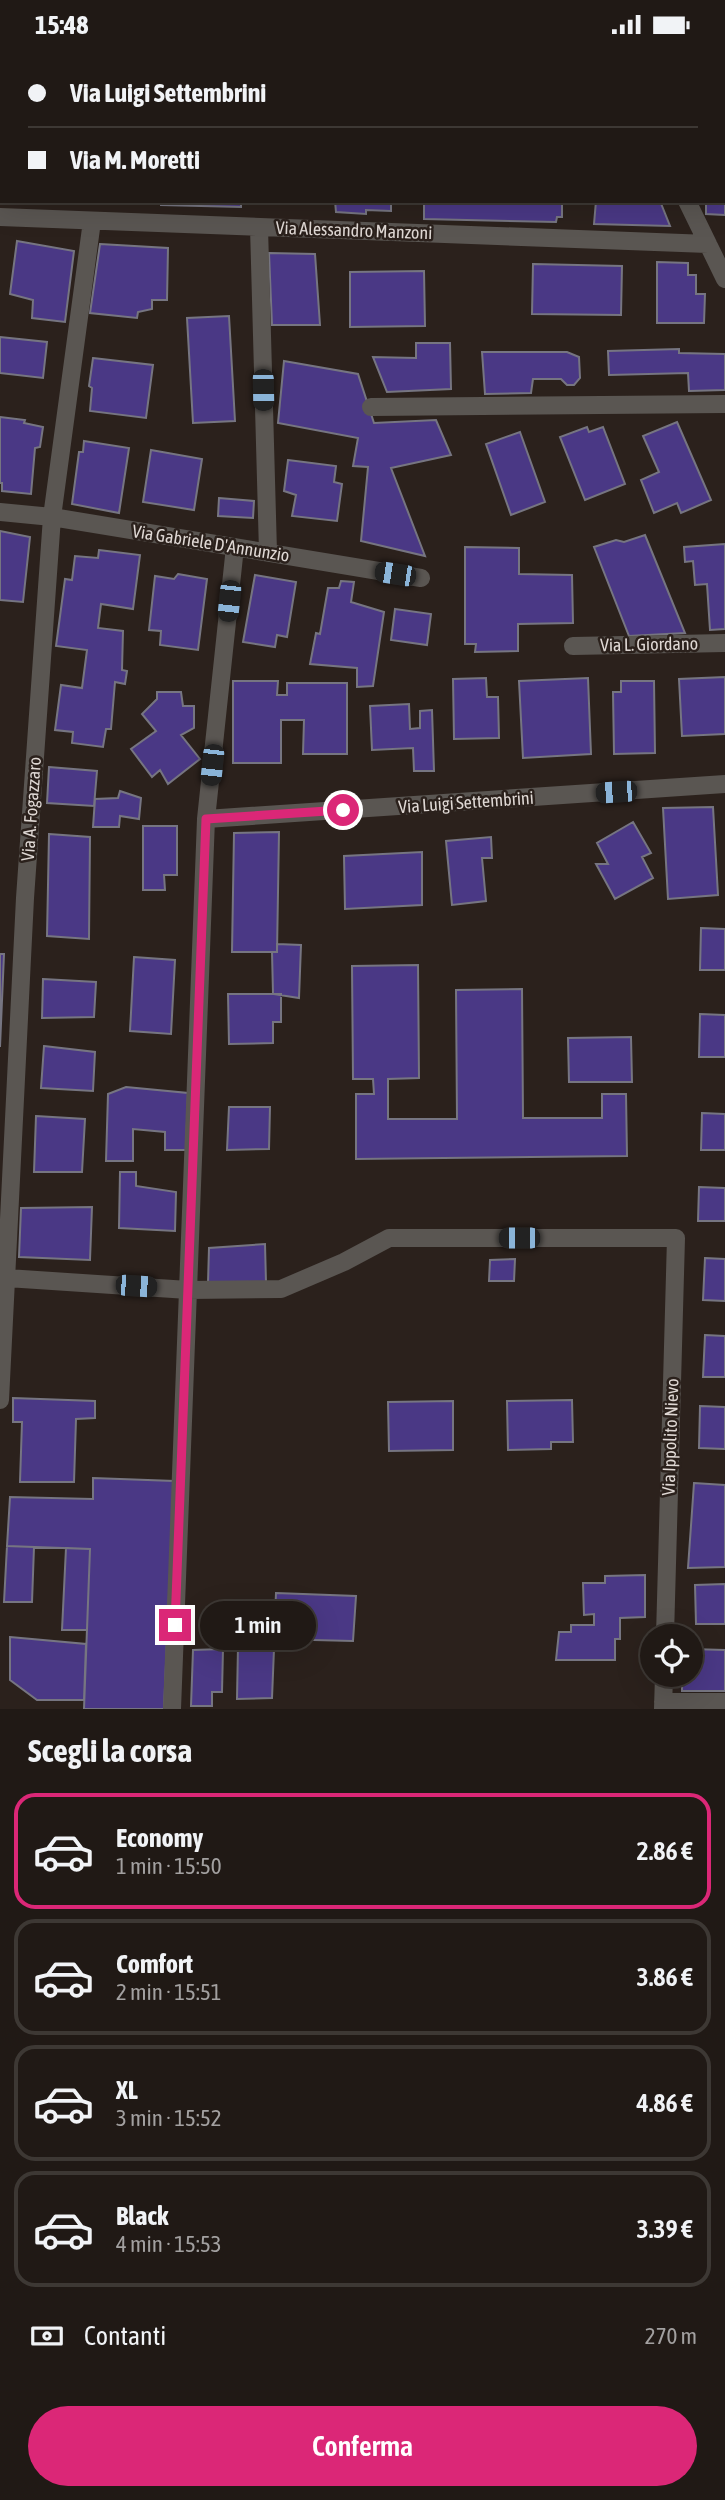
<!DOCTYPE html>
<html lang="it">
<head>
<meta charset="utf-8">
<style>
	:root { --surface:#201915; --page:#28221e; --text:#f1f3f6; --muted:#a2a0a0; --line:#3d3834; --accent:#db2777 }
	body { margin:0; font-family:"Asap Condensed",sans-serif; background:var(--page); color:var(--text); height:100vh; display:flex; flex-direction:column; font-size:26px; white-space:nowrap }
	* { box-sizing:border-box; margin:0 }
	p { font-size:23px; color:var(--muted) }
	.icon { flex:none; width:38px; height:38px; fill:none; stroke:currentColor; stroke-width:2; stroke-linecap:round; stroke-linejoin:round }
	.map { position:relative; height:1660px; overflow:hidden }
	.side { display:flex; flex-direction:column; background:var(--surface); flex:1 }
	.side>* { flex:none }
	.guide { position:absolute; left:0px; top:0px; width:726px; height:154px; box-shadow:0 7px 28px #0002,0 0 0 2px var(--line); display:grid; align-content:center; height:154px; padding:0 28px; background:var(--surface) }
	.controls { position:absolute; left:640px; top:1575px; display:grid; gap:14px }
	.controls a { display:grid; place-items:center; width:63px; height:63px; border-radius:50%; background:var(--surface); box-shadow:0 7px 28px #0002,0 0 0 2px var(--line); font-size:35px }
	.end { position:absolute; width:32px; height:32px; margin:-16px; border:9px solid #db2777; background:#fff; box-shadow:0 0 0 4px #fff }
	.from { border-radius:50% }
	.bubble { position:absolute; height:49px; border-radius:24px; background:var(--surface); box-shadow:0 7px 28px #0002,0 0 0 2px var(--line); font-size:23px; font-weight:600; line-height:49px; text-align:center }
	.car { position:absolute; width:21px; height:42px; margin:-21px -10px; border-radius:9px; box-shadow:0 0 5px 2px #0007; background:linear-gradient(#222 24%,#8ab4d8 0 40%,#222 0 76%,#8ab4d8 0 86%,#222 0) }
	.guide b { display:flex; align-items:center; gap:24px; height:66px; font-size:26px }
	.guide b+b { border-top:2px solid var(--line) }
	.guide i { width:18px; height:18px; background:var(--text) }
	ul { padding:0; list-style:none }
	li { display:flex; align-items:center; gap:21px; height:116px; margin:0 14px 10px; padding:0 14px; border:4px solid var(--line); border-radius:21px }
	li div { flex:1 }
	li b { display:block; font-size:26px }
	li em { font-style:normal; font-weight:600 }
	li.active { border-color:var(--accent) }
	li>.icon { width:63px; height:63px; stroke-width:1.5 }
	h2 { padding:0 28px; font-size:32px; line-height:84px }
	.pay { display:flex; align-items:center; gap:18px; height:77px; padding:0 28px; font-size:26px }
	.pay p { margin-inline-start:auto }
	.primary-button { display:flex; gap:14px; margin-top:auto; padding:14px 28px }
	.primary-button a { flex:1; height:80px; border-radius:42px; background:var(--accent); color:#fff; font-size:28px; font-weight:600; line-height:80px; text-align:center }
	.status { display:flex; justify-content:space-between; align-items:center; height:49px; padding:0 35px; background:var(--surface); direction:ltr }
	.status svg { height:19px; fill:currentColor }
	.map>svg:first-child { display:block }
	.building { fill:#4a3885; stroke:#767581; stroke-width:2 }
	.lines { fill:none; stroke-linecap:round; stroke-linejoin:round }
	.street { stroke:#5a5652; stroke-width:18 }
	.route { stroke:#db2777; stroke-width:9 }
	.labels { text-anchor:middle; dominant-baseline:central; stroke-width:5; stroke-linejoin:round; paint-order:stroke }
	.street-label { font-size:18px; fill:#dfd8d4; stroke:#2b211c }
</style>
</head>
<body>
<div class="status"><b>15:48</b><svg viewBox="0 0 49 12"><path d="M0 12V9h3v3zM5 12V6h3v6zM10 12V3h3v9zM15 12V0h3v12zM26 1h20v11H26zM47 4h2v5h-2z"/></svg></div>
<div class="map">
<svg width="725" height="1660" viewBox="0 0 725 1660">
	<rect width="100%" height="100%" fill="#2b211c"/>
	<path class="building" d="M 43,0 L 88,0 L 88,2 L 43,2 Z
		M 144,0 L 189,0 L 189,2 L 144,2 Z
		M 245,0 L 309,0 L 309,2 L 245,2 Z
		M 339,0 L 399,0 L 399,2 L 339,2 Z
		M 634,0 L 706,0 L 634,2 Z
		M 2,75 L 2,137 L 0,137 L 0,77 Z
		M 725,123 L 725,166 L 706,165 L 706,152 L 724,152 Z
		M 161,152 L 241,152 L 241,158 L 161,156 Z
		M 335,152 L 391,152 L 391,162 L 366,161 L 366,165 L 336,163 Z
		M 424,152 L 562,152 L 562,168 L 557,168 L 556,173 L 424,170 Z
		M 596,152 L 660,152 L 670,177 L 594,175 Z
		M 17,192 L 74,202 L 65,273 L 32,269 L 33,251 L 10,245 Z
		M 100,195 L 168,199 L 167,251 L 152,251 L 152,260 L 138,263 L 137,269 L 90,264 Z
		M 269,204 L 315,205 L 320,276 L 272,276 Z
		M 657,213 L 688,214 L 688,226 L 696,226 L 696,245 L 705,245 L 704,274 L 657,274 Z
		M 533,215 L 622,217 L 621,266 L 532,265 Z
		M 424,222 L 425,277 L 350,278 L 350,223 Z
		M 229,267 L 235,372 L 193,374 L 187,269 Z
		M 0,288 L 47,293 L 43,329 L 0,324 Z
		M 416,294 L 450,294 L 451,340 L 387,343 L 373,308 L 416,309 Z
		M 679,300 L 679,304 L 725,305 L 725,341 L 689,342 L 688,324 L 609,326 L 608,302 Z
		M 482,303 L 567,303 L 579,308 L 580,329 L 574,336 L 567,336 L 561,330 L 533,330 L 531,344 L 485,345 Z
		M 93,309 L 153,316 L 146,369 L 90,362 L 92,339 L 89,337 Z
		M 284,312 L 358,325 L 374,374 L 436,371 L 451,406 L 391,419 L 425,507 L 361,492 L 368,418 L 353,417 L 358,389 L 278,374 Z
		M 0,368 L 25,371 L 24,374 L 43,378 L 40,398 L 35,399 L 31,445 L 2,442 L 2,434 L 0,434 Z
		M 677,373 L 711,451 L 681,464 L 677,454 L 654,464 L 641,431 L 659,423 L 643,387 Z
		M 587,378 L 589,383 L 603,378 L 625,435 L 585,451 L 560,388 Z
		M 520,383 L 545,453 L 511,466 L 486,395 Z
		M 84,392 L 129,399 L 119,464 L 72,455 L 79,403 L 83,403 Z
		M 151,401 L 202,410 L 194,461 L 143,453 Z
		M 288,411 L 336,417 L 334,433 L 342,435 L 337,472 L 292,467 L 296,446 L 284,442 Z
		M 219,449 L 254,452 L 253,469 L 218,467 Z
		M 0,482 L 30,488 L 23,553 L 0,551 Z
		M 645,486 L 685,584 L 629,587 L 594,498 L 616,491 L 624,493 Z
		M 725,495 L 725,580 L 710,581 L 707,535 L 695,536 L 693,512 L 685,513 L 684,498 Z
		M 465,498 L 519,499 L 519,525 L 572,526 L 573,574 L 518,575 L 518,602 L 475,603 L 476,595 L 465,595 Z
		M 99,501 L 140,506 L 133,560 L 101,555 L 98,579 L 123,582 L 122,621 L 127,622 L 125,635 L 115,633 L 111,680 L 106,680 L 103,698 L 72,694 L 73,683 L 55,681 L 61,636 L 82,639 L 87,601 L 56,597 L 65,530 L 72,531 L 75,507 L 98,509 Z
		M 178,525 L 207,530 L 198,601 L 160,596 L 161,582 L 149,581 L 155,527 L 174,530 Z
		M 255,526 L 296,533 L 287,588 L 277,586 L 275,598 L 243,593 Z
		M 341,532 L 354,533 L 351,553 L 384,563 L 373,637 L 357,638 L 357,619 L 310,615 L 316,584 L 320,585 L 328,539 L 339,539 Z
		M 395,560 L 431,565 L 427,596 L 391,591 Z
		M 725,628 L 725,685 L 682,687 L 679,630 Z
		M 486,629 L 487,648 L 498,648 L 499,689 L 454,690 L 453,630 Z
		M 588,629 L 591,705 L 523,709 L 519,632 Z
		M 233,632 L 278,632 L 277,646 L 287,646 L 287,634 L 347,634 L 347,705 L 303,705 L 304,671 L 281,671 L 281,714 L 233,714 Z
		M 621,632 L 654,632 L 655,704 L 614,705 L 613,643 L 621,643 Z
		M 157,643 L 181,643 L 183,657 L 194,657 L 194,679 L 181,686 L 200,710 L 168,735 L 160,721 L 152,728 L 131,700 L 156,682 L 142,665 L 157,650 Z
		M 409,655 L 410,680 L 420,679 L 420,662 L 432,661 L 434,722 L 414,722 L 413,699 L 372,701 L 370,657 Z
		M 49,718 L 97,722 L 94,757 L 47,754 Z
		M 120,742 L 141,749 L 139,770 L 120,767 L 119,778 L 93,778 L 95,750 L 118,749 Z
		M 713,758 L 718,846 L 668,850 L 663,759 Z
		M 633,773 L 651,804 L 642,808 L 653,829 L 615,850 L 596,815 L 608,815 L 597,794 Z
		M 143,777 L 177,777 L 177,826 L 164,826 L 165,841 L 143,841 Z
		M 279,783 L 277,903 L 232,903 L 234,784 Z
		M 49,785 L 90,788 L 89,890 L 47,887 Z
		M 491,788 L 492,809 L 482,809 L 486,852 L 452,856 L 446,792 Z
		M 422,803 L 422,856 L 345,860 L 344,807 Z
		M 701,879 L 725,880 L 725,921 L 700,921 Z
		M 277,895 L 301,896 L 299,949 L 273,945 L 272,903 L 277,903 Z
		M 0,905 L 4,905 L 0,998 Z
		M 134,908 L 175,911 L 171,985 L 130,982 Z
		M 418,916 L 419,1029 L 388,1030 L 388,1070 L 457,1070 L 456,941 L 522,940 L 523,1069 L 602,1069 L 602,1045 L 626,1045 L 627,1107 L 356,1110 L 356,1045 L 374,1045 L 373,1030 L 353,1030 L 352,917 Z
		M 43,930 L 96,933 L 94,968 L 42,969 Z
		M 228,945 L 281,945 L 281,973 L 273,973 L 273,994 L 229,995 Z
		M 700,965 L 725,966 L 725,1008 L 699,1008 Z
		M 631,988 L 632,1033 L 569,1033 L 568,989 Z
		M 44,997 L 95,1003 L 93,1042 L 41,1039 Z
		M 126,1038 L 188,1044 L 186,1101 L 165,1101 L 165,1083 L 133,1080 L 133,1112 L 106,1112 L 108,1045 Z
		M 229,1058 L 270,1058 L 269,1100 L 227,1101 Z
		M 702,1064 L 725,1065 L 725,1101 L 701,1101 Z
		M 36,1067 L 85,1070 L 82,1123 L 34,1123 Z
		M 120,1123 L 136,1123 L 136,1137 L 176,1143 L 175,1182 L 119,1179 Z
		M 699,1138 L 725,1139 L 725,1172 L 698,1172 Z
		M 92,1158 L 90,1211 L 19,1208 L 21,1159 Z
		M 265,1195 L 266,1234 L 208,1234 L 209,1199 Z
		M 705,1209 L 725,1210 L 725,1252 L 703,1251 Z
		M 515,1210 L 514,1232 L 489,1232 L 490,1211 Z
		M 705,1286 L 725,1287 L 725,1328 L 703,1328 Z
		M 13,1349 L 95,1352 L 95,1369 L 76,1370 L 74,1433 L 20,1433 L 22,1373 L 13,1373 Z
		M 572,1351 L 573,1393 L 551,1393 L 551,1400 L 508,1401 L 507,1352 Z
		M 453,1352 L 453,1401 L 389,1402 L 388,1353 Z
		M 700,1357 L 725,1358 L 725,1400 L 699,1399 Z
		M 93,1429 L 174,1432 L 164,1660 L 84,1660 L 90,1500 L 7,1497 L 10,1448 L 93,1450 Z
		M 694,1434 L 725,1436 L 725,1518 L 688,1519 Z
		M 7,1497 L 34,1498 L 32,1553 L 4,1553 Z
		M 66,1499 L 90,1500 L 87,1581 L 62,1581 Z
		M 645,1526 L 645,1568 L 620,1569 L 620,1590 L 615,1590 L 615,1611 L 556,1611 L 559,1583 L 571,1583 L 571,1576 L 594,1576 L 594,1565 L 584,1566 L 583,1534 L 605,1534 L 605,1527 Z
		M 725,1535 L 725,1575 L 696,1575 L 695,1536 Z
		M 276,1544 L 356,1547 L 353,1592 L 274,1590 Z
		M 10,1588 L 86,1595 L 84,1651 L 37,1651 L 10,1631 Z
		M 238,1597 L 274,1600 L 272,1649 L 237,1650 Z
		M 223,1600 L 222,1643 L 212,1643 L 212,1657 L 191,1657 L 193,1601 Z
		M 691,1600 L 725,1601 L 725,1642 L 682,1642 L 682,1626 L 691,1626 Z"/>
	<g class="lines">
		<path class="street" d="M 611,0 L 612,2
			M 687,152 L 725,230
			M 0,168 L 708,195
			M 259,178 L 268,503
			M 371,358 L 725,355
			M 0,463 L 52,468 L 421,529
			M 573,597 L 725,594
			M 206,770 L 725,735
			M 7,1229 L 188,1241 L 281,1240 L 344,1213 L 389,1189 L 676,1189 L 665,1587
			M 0,1351 L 25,849 L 52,468 L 92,172
			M 663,1653 L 725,1653
			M 172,1660 L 206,770 L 235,498
			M 663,1660 L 664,1626"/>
	</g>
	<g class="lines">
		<path class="route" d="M 175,1576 L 206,770 L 343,761"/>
	</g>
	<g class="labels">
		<g class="street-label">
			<text transform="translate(354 181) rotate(2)">Via Alessandro Manzoni</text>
			<text transform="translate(211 494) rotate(9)">Via Gabriele D'Annunzio</text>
			<text transform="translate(649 595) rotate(-1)">Via L. Giordano</text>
			<text transform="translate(466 753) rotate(-4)">Via Luigi Settembrini</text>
			<text transform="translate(31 760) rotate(-86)">Via A. Fogazzaro</text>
			<text transform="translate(670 1388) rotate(-88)">Via Ippolito Nievo</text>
		</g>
	</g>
</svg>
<div class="controls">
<a><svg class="icon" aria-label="locate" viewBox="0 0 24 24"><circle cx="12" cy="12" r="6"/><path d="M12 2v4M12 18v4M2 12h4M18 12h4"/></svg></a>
</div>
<i class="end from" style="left:343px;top:761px"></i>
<i class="end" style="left:175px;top:1576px"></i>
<div class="bubble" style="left:200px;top:1552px;width:116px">1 min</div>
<i class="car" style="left:263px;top:341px;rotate:179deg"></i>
<i class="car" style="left:395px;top:525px;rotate:279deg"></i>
<i class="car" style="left:229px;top:552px;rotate:186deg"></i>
<i class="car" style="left:212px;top:716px;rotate:186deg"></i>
<i class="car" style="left:616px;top:743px;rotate:266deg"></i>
<i class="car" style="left:519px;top:1189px;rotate:270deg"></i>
<i class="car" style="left:136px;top:1237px;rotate:94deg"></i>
<div class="guide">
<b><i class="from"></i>Via Luigi Settembrini</b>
<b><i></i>Via M. Moretti</b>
</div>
</div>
<section class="side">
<h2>Scegli la corsa</h2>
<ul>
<li class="active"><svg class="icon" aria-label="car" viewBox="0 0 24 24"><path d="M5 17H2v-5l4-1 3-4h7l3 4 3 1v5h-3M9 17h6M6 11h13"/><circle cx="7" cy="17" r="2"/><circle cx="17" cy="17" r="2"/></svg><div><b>Economy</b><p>1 min · 15:50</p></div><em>2.86 €</em></li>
<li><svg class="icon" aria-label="car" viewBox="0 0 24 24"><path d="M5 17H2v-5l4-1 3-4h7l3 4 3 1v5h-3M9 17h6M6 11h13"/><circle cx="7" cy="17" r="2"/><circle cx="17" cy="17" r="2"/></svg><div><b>Comfort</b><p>2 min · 15:51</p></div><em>3.86 €</em></li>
<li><svg class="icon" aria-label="car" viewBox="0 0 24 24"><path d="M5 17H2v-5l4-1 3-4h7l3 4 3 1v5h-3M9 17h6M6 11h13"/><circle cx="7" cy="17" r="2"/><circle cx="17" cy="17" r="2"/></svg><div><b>XL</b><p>3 min · 15:52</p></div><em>4.86 €</em></li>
<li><svg class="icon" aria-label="car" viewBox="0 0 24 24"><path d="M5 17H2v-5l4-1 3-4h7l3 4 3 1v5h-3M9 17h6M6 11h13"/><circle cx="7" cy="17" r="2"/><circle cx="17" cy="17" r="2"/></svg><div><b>Black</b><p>4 min · 15:53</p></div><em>3.39 €</em></li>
</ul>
<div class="pay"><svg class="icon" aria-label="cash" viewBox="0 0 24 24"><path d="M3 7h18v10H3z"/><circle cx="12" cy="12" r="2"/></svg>Contanti<p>270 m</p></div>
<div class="primary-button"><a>Conferma</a></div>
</section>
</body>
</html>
